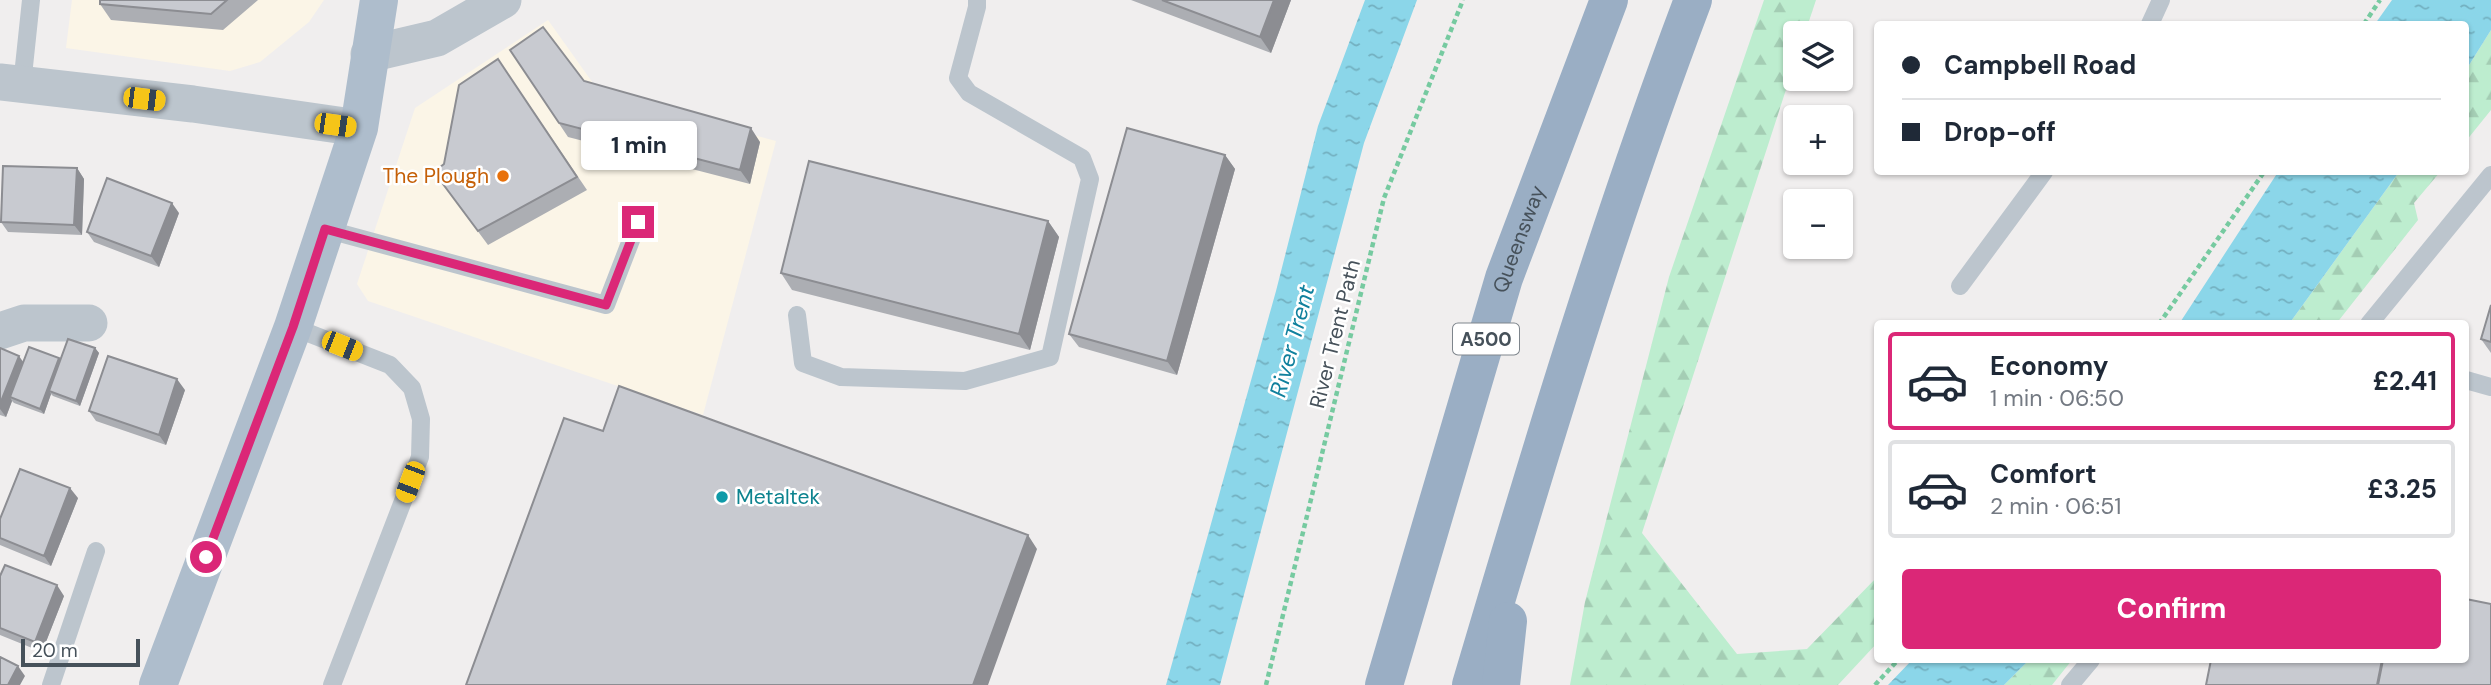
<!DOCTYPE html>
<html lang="en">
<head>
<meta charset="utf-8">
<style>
	:root { --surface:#fff; --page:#f2f2f3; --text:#1f2937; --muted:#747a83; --line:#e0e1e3; --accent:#db2777 }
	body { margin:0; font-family:"DM Sans",sans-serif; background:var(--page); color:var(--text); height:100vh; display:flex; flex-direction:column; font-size:26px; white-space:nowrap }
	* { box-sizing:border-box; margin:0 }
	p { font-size:23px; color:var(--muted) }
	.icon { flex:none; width:38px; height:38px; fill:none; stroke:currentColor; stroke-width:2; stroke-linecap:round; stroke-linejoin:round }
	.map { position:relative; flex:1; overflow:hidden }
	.panel { position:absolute; left:1874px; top:320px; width:595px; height:343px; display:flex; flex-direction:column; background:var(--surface); border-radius:7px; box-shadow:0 2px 5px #0004 }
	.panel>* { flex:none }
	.top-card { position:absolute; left:1874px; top:21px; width:595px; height:154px; border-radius:7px; box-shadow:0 2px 5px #0004; display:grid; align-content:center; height:154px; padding:0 28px; background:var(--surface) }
	.fabs { position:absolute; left:1783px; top:21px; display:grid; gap:14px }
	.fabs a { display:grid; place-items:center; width:70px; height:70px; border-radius:7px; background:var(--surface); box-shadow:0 2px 5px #0004; font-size:35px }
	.scale { position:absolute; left:21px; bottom:18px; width:119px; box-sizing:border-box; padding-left:7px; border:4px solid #46515a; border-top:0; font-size:19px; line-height:24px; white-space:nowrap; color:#46515a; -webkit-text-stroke:5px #fff; paint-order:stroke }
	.end { position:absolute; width:32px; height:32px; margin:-16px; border:9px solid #db2777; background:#fff; box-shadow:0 0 0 4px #fff }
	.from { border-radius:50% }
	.bubble { position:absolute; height:49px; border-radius:7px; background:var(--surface); box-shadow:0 2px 5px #0004; font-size:23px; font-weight:700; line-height:49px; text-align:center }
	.car { position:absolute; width:21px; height:42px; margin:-21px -10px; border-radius:9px; box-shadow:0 0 5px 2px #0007; background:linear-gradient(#f5c518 24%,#345 0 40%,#f5c518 0 76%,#345 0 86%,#f5c518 0) }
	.top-card b { display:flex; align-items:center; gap:24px; height:66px; font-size:26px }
	.top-card b+b { border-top:2px solid var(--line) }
	.top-card i { width:18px; height:18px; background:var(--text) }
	ul { padding:12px 0 0; list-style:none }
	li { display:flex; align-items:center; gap:21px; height:98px; margin:0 14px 10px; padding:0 14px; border:4px solid var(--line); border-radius:7px }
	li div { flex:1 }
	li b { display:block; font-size:26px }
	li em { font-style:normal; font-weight:700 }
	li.active { border-color:var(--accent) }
	li>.icon { width:63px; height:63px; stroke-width:1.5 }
	.cta { display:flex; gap:14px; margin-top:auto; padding:14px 28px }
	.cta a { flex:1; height:80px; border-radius:7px; background:var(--accent); color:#fff; font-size:28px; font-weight:700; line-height:80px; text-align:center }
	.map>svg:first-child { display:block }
	.commercial { fill:#fbf5e7 }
	.forest { fill:url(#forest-firs) }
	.water { fill:url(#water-ripples) }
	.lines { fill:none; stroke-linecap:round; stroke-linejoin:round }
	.path { stroke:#76caa0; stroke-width:4.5; stroke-dasharray:5 3.5; stroke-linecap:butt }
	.service { stroke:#bcc5cd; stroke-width:18 }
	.minor { stroke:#bcc5cd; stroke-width:37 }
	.primary { stroke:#aebdcc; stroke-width:38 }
	.trunk { stroke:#9aaec4; stroke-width:38 }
	.wall { fill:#acaeb3 }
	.shaded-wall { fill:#8c8d92 }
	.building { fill:#c8cad0; stroke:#8c8d92; stroke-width:2 }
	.route { stroke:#db2777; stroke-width:9 }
	.food-dot { fill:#e8710a; stroke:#fff; stroke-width:2.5 }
	.culture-dot { fill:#0f9aa8; stroke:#fff; stroke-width:2.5 }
	.labels { text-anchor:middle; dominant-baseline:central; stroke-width:5; stroke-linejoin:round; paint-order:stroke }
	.shield { fill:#fff; stroke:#7e858c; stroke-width:2 }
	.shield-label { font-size:19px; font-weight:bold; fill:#46515a }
	.food-label { font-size:21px; fill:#c56008; stroke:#fff; text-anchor:end }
	.street-label { font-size:21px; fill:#46515a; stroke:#fff }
	.culture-label { font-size:21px; fill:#0d838f; stroke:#fff; text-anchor:start }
	.water-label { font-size:23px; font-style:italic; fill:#10809d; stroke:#fff }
</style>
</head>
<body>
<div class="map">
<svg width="2491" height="685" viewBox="0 0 2491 685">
	<defs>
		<pattern id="forest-firs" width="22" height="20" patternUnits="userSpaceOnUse" patternTransform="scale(1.75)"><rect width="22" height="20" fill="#bdedcf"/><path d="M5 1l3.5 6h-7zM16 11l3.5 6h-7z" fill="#a4cdb4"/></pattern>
		<pattern id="water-ripples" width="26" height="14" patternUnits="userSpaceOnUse" patternTransform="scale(1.75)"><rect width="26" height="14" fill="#8bd6e9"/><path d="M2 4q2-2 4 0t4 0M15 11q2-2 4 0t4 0" fill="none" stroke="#73b0c0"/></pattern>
	</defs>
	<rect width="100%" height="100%" fill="#f0eeee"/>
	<path class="commercial" d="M 72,0 L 324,0 L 309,22 L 260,62 L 230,71 L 66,48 Z
		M 548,20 L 600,93 L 776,141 L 703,415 L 368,301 L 357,284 L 415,108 Z"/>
	<path class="forest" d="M 1764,0 L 1816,0 L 1805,33 L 1796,33 L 1795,62 L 1642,533 L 1737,654 L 1807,649 L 1878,576 L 1878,642 L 1838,685 L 1570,685 L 1585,602 L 1669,277 Z
		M 2491,30 L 2491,110 L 2466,141 L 2466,70 Z
		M 2399,172 L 2440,172 L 2414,203 L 2418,220 L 2336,324 L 2289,324 Z
		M 2029,660 L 2072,660 L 2052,685 L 2004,685 Z"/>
	<path class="water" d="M 1365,0 L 1417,0 L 1364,143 L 1220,685 L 1166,685 L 1276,291 L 1318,126 Z
		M 2392,0 L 2491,0 L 2491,30 L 2466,70 L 2466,24 L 2375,24 Z
		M 2278,172 L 2399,172 L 2289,324 L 2179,324 Z
		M 1912,660 L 2029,660 L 2004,685 L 1888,685 Z"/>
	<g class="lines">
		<path class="path" d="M 2364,24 L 2380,0
			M 2159,324 L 2264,172
			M 1266,685 L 1384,198 L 1463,0
			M 1875,685 L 1898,660"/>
		<path class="service" d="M 2150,24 L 2161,0
			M 22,85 L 31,0
			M 325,229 L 606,305 L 638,222
			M 1960,286 L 2044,172
			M 797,315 L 803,363 L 841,377 L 965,381 L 1050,357 L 1090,179 L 1082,158 L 969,93 L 958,78 L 977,7 L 977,0
			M 2369,324 L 2491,175
			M 293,327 L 390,365 L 412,388 L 421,419 L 420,457 L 332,685
			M 2466,380 L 2491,387
			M 51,685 L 96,551
			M 2070,685 L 2091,660"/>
		<path class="minor" d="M 369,54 L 437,38 L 503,0
			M 0,82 L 193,104 L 359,128
			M 0,331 L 24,323 L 89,323"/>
		<path class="primary" d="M 158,685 L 293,327 L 359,128 L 379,0"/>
		<g class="trunk">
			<path id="s1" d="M 1384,685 L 1504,278 L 1609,0"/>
			<path d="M 1471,685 C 1539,455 1608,225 1693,0"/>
			<path d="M 1501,685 L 1508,621"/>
		</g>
	</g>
	<path class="wall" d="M 100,0 L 258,0 L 223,30 L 111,20 L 100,4 Z
		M 1131,0 L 1291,0 L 1271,53 Z
		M 510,50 L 584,81 L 760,142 L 750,184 L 568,137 Z
		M 498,59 L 587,190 L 488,245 L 434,172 L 444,164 Z
		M 1225,155 L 1235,169 L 1177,375 L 1079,347 L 1069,334 Z
		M 77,168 L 84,179 L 82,235 L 8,232 L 1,222 Z
		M 179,213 L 159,267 L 94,242 L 87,232 Z
		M 1048,221 L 1059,237 L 1030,350 L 792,290 L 781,273 Z
		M 2491,305 L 2491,353 L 2481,339 Z
		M 0,348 L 23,362 L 59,358 L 60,360 L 95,348 L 99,353 L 80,406 L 53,396 L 51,394 L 44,414 L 14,403 L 12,401 L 6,417 L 0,415 Z
		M 185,390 L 166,445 L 96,421 L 89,411 Z
		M 78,498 L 51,566 L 0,545 L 0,519 Z
		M 0,576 L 64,596 L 42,652 L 0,635 Z"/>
	<path class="shaded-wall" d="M 1274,0 L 1291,0 L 1271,53 L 1260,37 Z
		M 751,128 L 760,142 L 750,184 L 740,170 Z
		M 1225,155 L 1235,169 L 1177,375 L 1167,361 Z
		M 77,168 L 84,179 L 82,235 L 74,225 Z
		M 172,203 L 179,213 L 159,267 L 151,256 Z
		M 1048,221 L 1059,237 L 1030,350 L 1019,334 Z
		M 95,348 L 99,353 L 80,406 L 76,401 Z
		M 19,356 L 26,366 L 10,397 L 12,401 L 6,417 L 0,409 L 0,404 Z
		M 59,358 L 62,364 L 49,391 L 51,394 L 44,414 L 40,409 Z
		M 177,379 L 185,390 L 166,445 L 159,435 Z
		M 70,488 L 78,498 L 51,566 L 44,556 Z
		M 1028,535 L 1037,549 L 988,685 L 973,685 Z
		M 57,585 L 64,596 L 42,652 L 35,642 Z
		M 18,666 L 25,676 L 20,685 L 8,685 Z"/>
	<path class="building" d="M 100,0 L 227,0 L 211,14 L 100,4 Z
		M 1162,0 L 1274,0 L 1260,37 Z
		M 543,27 L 584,81 L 751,128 L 740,170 L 559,123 L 510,50 Z
		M 498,59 L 577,177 L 478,231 L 434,172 L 444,164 L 459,85 Z
		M 1127,128 L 1225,155 L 1167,361 L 1069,334 Z
		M 809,161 L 1048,221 L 1019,334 L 781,273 Z
		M 3,166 L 77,168 L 74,225 L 1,222 Z
		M 107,178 L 172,203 L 151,256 L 87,232 Z
		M 2491,305 L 2491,342 L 2481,339 Z
		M 68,339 L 95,348 L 76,401 L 49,391 Z
		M 29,347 L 59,358 L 40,409 L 10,397 Z
		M 0,348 L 19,356 L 0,404 Z
		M 108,356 L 177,379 L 159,435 L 89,411 Z
		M 619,386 L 1028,535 L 973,685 L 466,685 L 564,418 L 603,431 Z
		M 20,469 L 70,488 L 44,556 L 0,538 L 0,519 Z
		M 5,565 L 57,585 L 35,642 L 0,628 L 0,576 Z
		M 2466,599 L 2491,604 L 2491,685 L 2378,685 L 2383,660 L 2466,660 Z
		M 0,657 L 18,666 L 8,685 L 0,685 Z
		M 2211,660 L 2382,660 L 2377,685 L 2206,685 Z"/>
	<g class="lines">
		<path class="route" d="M 206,557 L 293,327 L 325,229 L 606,305 L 638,222"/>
	</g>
	<circle class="food-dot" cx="503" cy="176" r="7"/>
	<circle class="culture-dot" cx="722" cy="497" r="7"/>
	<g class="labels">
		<rect class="shield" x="1453" y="323.5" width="66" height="31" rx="5"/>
		<g class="shield-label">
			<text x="1486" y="339">A500</text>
		</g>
		<g class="food-label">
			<text x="489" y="176">The Plough</text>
		</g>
		<g class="street-label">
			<text stroke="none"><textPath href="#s1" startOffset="466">Queensway</textPath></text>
			<text transform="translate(1335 334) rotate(-76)">River Trent Path</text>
		</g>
		<g class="culture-label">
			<text x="736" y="497">Metaltek</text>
		</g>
		<g class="water-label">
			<text transform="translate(1292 341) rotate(-75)">River Trent</text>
		</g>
	</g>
</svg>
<div class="fabs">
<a><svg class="icon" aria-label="layers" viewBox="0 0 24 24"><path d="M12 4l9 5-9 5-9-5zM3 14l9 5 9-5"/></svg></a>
<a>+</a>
<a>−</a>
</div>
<div class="scale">20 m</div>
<i class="end from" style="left:206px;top:557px"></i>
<i class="end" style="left:638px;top:222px"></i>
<div class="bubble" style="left:581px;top:121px;width:116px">1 min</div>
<i class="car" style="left:144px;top:99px;rotate:97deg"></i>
<i class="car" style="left:335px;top:125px;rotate:98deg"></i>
<i class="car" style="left:342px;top:346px;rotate:112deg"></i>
<i class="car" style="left:410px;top:482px;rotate:201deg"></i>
<div class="top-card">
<b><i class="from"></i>Campbell Road</b>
<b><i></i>Drop-off</b>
</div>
<section class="panel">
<ul>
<li class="active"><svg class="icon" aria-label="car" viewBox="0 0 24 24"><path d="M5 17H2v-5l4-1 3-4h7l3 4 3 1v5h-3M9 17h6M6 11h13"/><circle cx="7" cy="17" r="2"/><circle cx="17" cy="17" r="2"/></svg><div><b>Economy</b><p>1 min · 06:50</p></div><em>£2.41</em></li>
<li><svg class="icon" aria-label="car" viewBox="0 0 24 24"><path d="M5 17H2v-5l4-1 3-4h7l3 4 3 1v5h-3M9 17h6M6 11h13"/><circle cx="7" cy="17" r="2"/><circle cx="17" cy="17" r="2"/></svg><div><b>Comfort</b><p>2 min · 06:51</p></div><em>£3.25</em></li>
</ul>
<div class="cta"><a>Confirm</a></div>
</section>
</div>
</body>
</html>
